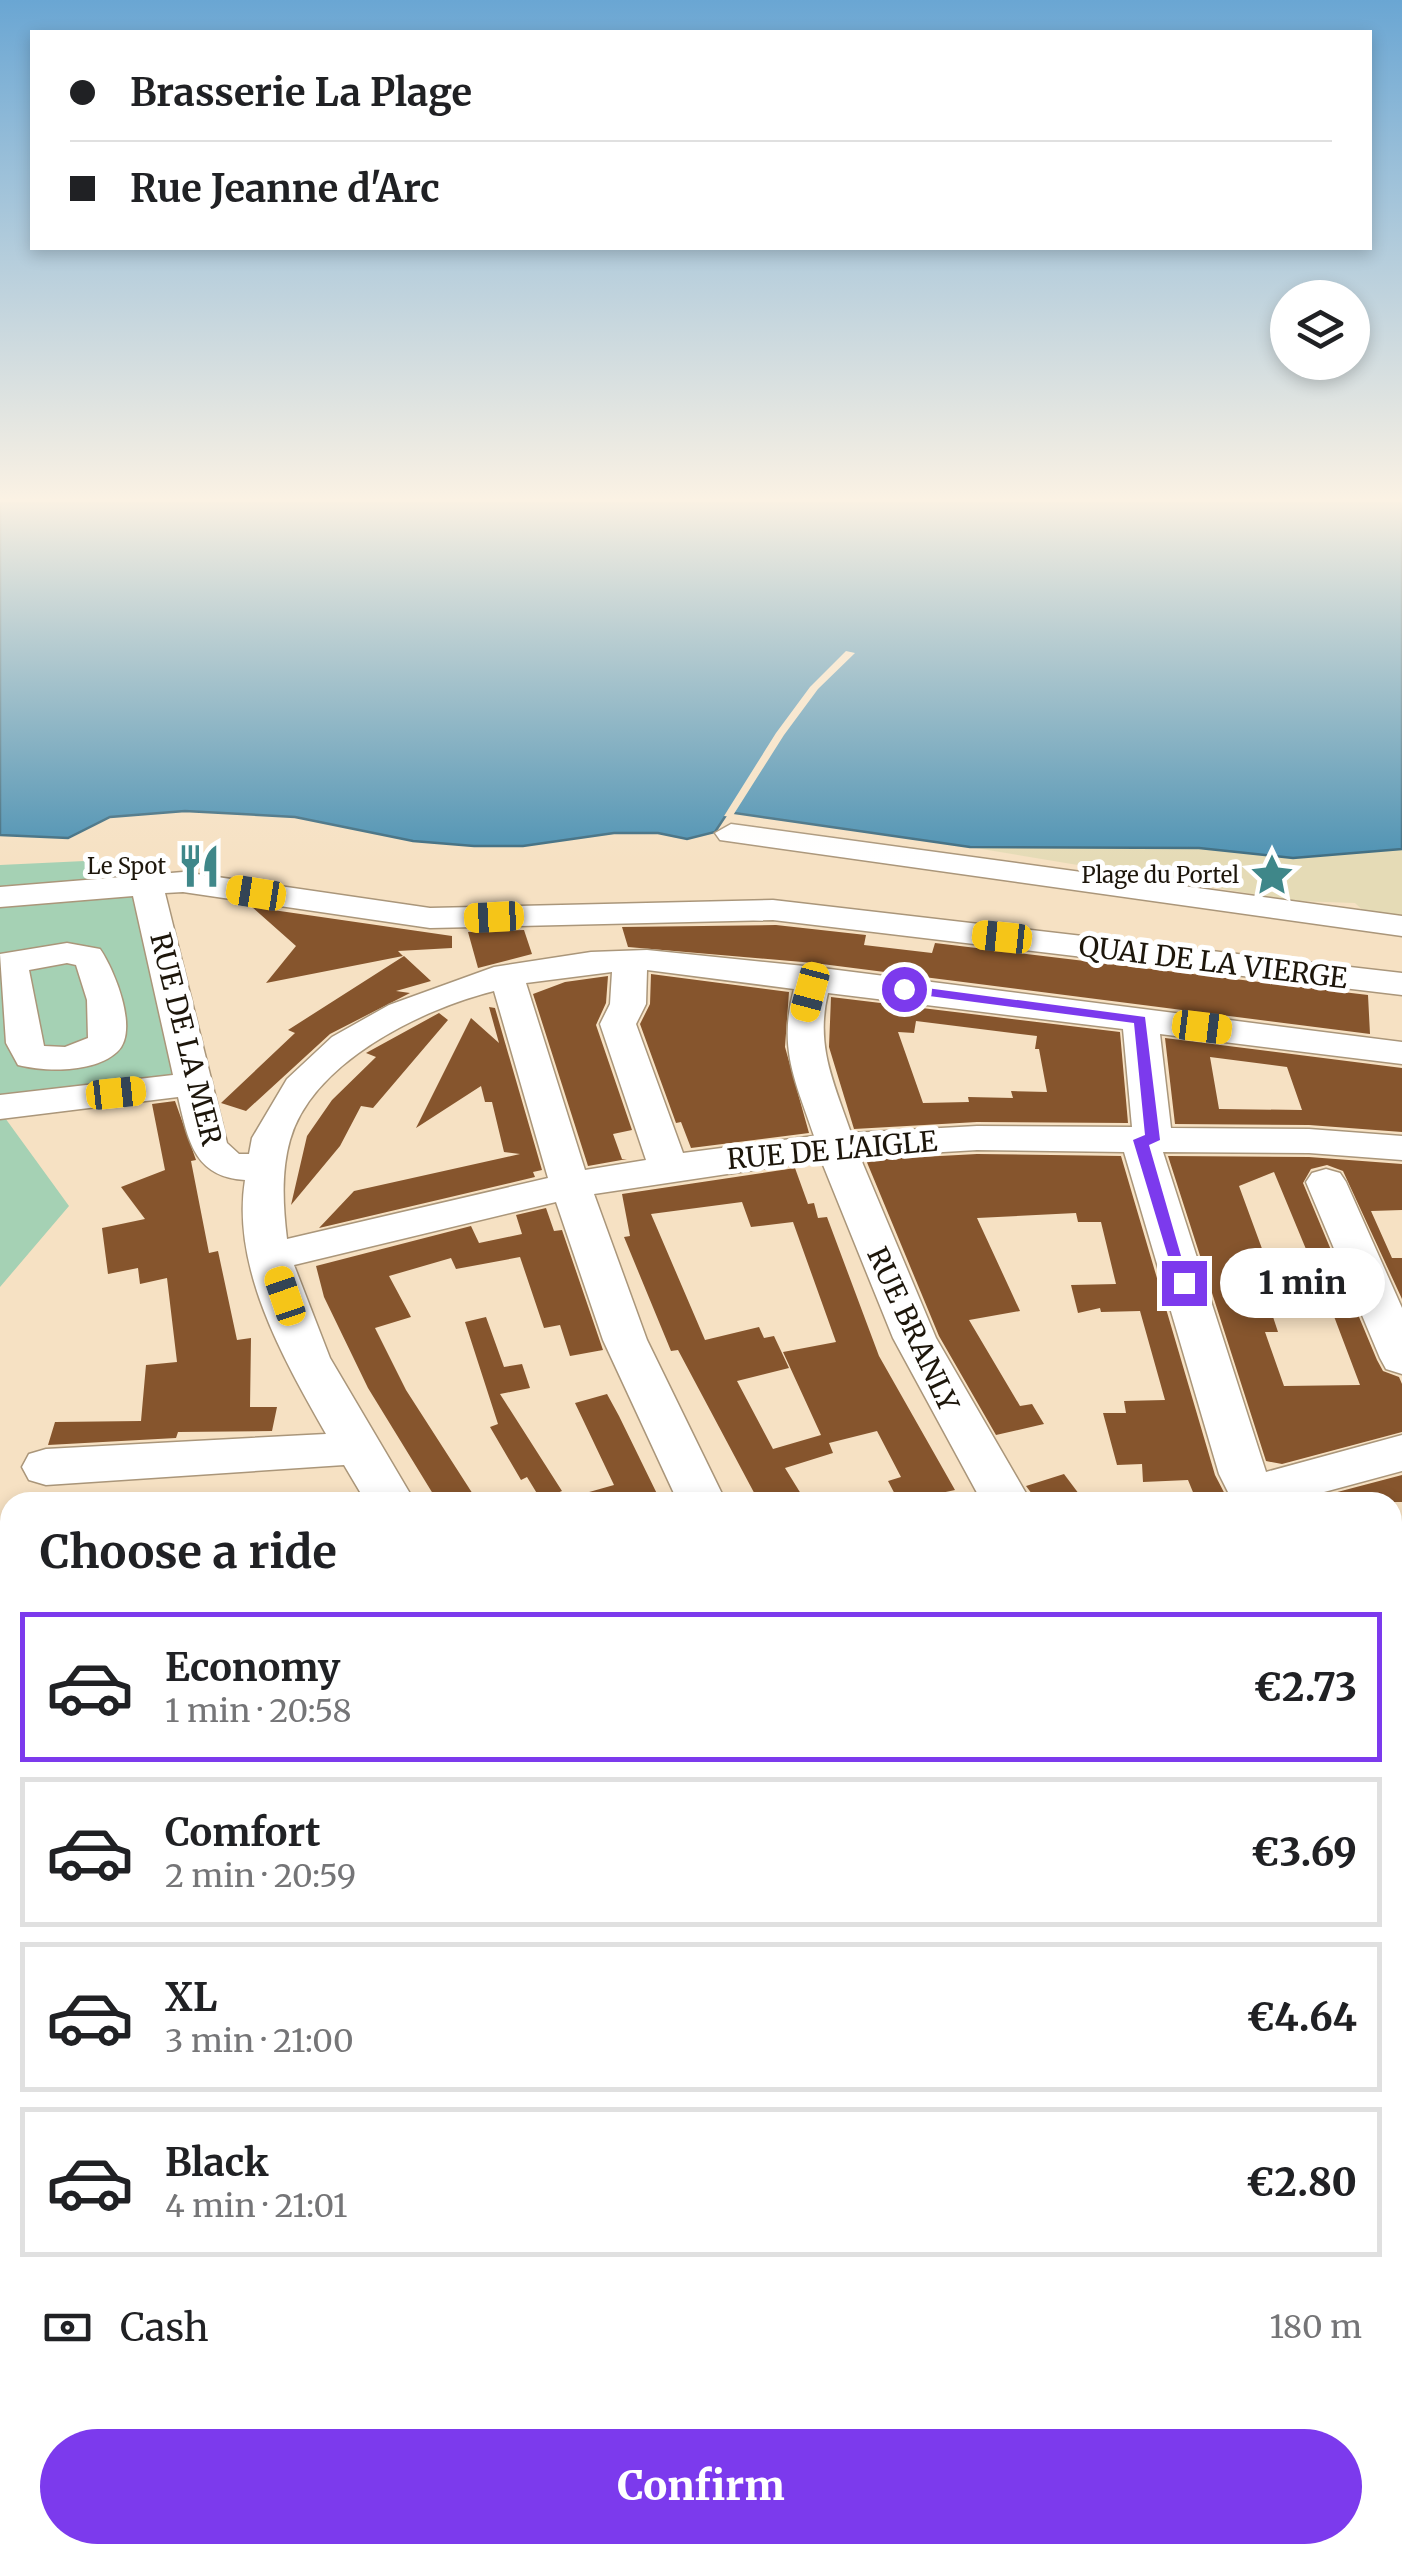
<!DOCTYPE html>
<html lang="en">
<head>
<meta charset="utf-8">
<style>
	:root { --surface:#fff; --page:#f2f2f2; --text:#202124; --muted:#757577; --line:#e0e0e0; --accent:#7c3aed }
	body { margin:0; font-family:Merriweather,serif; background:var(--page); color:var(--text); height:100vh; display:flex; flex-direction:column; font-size:38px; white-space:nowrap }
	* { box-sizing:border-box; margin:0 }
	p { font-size:32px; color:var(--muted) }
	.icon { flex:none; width:55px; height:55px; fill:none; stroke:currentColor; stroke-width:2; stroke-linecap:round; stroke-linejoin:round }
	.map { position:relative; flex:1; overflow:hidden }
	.panel { position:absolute; left:0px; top:1492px; width:1402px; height:1072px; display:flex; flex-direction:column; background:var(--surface); border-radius:30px 30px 0 0; box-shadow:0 5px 15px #0003 }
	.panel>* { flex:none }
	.hud { position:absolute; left:30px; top:30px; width:1342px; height:220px; border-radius:0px; box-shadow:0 5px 15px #0003; display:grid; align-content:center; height:220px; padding:0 40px; background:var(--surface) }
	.fabs { position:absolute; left:1270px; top:280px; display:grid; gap:20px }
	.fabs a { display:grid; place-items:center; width:100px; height:100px; border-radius:50%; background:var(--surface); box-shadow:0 5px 15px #0003; font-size:50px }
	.end { position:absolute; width:45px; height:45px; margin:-22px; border:12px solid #7c3aed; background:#fff; box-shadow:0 0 0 5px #fff }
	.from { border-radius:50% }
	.bubble { position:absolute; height:70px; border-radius:35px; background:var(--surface); box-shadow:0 5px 15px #0003; font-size:32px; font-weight:800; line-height:70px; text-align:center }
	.car { position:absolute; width:30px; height:60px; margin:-30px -15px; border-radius:12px; box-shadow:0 0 8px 2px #0007; background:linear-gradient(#f5c518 24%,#345 0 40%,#f5c518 0 76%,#345 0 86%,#f5c518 0) }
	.hud b { display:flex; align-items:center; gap:35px; height:95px; font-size:38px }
	.hud b+b { border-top:2px solid var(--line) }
	.hud i { width:25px; height:25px; background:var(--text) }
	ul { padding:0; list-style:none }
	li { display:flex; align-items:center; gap:30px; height:150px; margin:0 20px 15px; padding:0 20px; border:5px solid var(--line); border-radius:0px }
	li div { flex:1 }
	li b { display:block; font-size:38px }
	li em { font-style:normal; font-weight:800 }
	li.active { border-color:var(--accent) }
	li>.icon { width:90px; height:90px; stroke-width:1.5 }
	h2 { padding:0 40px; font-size:45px; line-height:120px }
	.pay { display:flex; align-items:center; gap:25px; height:110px; padding:0 40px; font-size:38px }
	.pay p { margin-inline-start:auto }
	.primary-button { display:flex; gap:20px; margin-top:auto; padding:20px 40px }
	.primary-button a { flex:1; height:115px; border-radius:60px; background:var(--accent); color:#fff; font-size:40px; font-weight:800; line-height:115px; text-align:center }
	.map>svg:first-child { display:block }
	.education { fill:#e0d6eb }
	.green { fill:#a5d1b4 }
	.sand { fill:#e5dbb6 }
	.water { fill:#4e92b3; stroke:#3f6d81; stroke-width:2.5 }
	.pier { fill:#f6e1c3 }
	.building { fill:#86552d; fill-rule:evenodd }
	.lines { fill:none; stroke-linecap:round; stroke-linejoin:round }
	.minor-casing { stroke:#aa967a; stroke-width:3 }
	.minor { fill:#fff; fill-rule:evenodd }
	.route { fill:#7c3aed }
	.labels { text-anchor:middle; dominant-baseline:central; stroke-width:10; stroke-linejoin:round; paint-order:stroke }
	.far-poi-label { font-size:22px; fill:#1d160b; stroke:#fff; text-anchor:end }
	.street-label { font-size:28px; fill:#1d160b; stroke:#fff }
</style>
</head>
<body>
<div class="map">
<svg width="1402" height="2564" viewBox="0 0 1402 2564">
	<rect width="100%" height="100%" fill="#f6e1c3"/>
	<path class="education" d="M 0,2313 L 10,2313 L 10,2555 L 42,2555 L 43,2564 L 0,2564 Z"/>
	<path class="green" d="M 127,859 L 182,1080 L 0,1103 L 0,865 Z
		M 0,1111 L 69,1206 L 0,1287 Z"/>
	<path class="sand" d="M 1015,845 L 1199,848 L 1293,858 L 1402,849 L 1402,921 L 1371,918 L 1355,903 L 1295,901 L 970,847 Z"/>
	<path class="water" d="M 0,503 L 1402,503 L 1402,849 L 1293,858 L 1199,848 L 970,847 L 728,812 L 715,832 L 687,839 L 658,833 L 614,833 L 523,846 L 474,846 L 413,841 L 295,817 L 185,811 L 110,817 L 68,838 L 0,835 Z"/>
	<path class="pier" d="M 846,651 L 855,653 L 818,689 L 784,735 L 732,817 L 724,816 L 776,733 L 810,687 Z"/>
	<path class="building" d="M 252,907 L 452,936 L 452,948 L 398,951 L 403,956 L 266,983 L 296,946 Z
		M 776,925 L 866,935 L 864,945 L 932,953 L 935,943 L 1368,995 L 1370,1034 L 814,963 L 628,947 L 622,927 Z
		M 524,930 L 532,954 L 478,968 L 468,932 Z
		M 404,956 L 431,981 L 396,991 L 410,993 L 330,1034 L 246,1111 L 221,1103 L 295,1033 L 288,1030 Z
		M 651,974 L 789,992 L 785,1047 L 809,1133 L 691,1148 L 681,1122 L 676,1123 L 640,1024 L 650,1004 Z
		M 608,976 L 606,1003 L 596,1025 L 632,1130 L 613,1134 L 622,1159 L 627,1159 L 588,1166 L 533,994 L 565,982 Z
		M 831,997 L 1120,1032 L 1128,1123 L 977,1122 L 854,1129 L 829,1047 ZM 916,1021 L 1037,1036 L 1035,1049 L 1039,1049 L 1047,1092 L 1011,1091 L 1013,1098 L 968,1097 L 969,1102 L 923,1103 L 898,1032 L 914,1033 Z
		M 489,1007 L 495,1008 L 542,1170 L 533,1172 L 535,1177 L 319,1228 L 354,1191 L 520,1154 L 504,1152 L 492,1102 L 485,1102 L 481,1086 L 416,1128 L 471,1018 L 499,1043 Z
		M 439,1013 L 448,1020 L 373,1108 L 361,1106 L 340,1146 L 291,1205 L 307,1136 L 332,1100 L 376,1057 L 366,1053 Z
		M 1165,1038 L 1402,1068 L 1402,1132 L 1309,1125 L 1175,1124 ZM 1210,1057 L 1287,1067 L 1302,1110 L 1219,1109 Z
		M 175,1101 L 196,1160 L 191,1161 L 209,1253 L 218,1251 L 237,1340 L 251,1338 L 250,1407 L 277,1407 L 272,1431 L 178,1432 L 176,1438 L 48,1445 L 55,1422 L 141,1421 L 146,1365 L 177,1362 L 167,1278 L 140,1284 L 138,1268 L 108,1274 L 102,1228 L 145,1219 L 121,1187 L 165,1170 L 152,1104 Z
		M 977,1154 L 1121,1156 L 1215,1475 L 1229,1502 L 1197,1502 L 1188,1480 L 1143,1482 L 1142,1464 L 1117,1465 L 1103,1413 L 1126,1413 L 1124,1401 L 1165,1400 L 1140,1311 L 1101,1312 L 1100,1308 L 1078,1313 L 1071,1285 L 1116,1284 L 1101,1222 L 1078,1222 L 1076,1213 L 977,1218 L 1020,1311 L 969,1320 L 1020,1406 L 1032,1404 L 1044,1424 L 996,1435 L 939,1336 L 866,1160 Z
		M 1168,1156 L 1309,1157 L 1402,1164 L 1402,1210 L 1371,1211 L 1392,1258 L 1402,1258 L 1402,1299 L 1343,1171 L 1327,1165 L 1311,1169 L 1303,1183 L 1377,1360 L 1383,1371 L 1399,1377 L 1402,1384 L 1402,1432 L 1282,1464 L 1266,1461 ZM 1274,1172 L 1335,1319 L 1360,1385 L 1284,1386 L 1265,1332 L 1278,1332 L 1256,1265 L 1268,1265 L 1239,1186 Z
		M 795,1168 L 808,1204 L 814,1203 L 818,1218 L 827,1217 L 879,1356 L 955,1490 L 899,1502 L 888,1481 L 901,1477 L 877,1431 L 829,1443 L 833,1453 L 785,1468 L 806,1502 L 759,1502 L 678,1350 L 671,1351 L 624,1237 L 630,1236 L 622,1194 ZM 742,1202 L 751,1227 L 793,1222 L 836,1342 L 783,1352 L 821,1435 L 773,1449 L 737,1381 L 789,1368 L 774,1336 L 764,1338 L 759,1327 L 705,1340 L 651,1214 Z
		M 546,1208 L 554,1231 L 562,1230 L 603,1350 L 570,1356 L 560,1325 L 544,1328 L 520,1257 L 456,1269 L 451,1258 L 389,1276 L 411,1317 L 375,1328 L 406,1390 L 478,1502 L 438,1502 L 368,1388 L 324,1297 L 316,1266 L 471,1226 L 479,1243 L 522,1234 L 516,1215 Z
		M 486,1317 L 504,1367 L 522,1364 L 530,1388 L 500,1394 L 562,1491 L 541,1500 L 527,1477 L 521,1480 L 490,1427 L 498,1424 L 465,1322 Z
		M 607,1394 L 619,1416 L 661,1502 L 576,1502 L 575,1496 L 614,1485 L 575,1403 Z
		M 1064,1474 L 1085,1502 L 1038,1502 L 1026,1486 Z
		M 1402,1475 L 1402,1502 L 1327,1502 L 1326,1495 Z"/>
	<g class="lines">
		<g class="minor-casing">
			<path id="minor" d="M 731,824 L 1402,916 L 1402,936 L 720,840 L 715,833 Z
				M 183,872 L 430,908 L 773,900 L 1402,973 L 1402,995 L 773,920 L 430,928 L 183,892 L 165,893 L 227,1143 L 239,1154 L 249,1154 L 252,1138 L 287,1079 L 332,1037 L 389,1005 L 494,967 L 591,952 L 647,950 L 814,967 L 1402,1042 L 1402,1064 L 1160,1034 L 1171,1128 L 1309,1129 L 1402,1136 L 1402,1160 L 1309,1153 L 1163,1152 L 1266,1472 L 1402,1435 L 1402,1471 L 1287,1502 L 1233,1502 L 1219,1474 L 1124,1152 L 977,1150 L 860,1157 L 936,1338 L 1031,1502 L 982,1502 L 893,1338 L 821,1160 L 594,1194 L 647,1340 L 726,1502 L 678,1502 L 603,1340 L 556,1202 L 294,1265 L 330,1358 L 415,1502 L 366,1502 L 344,1465 L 46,1485 L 29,1480 L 22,1467 L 29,1454 L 46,1449 L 326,1434 C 284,1360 231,1268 245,1180 C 194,1177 188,1140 178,1097 L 0,1119 L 0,1095 L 173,1075 L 133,896 L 0,907 L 0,887 ZM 647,970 L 794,989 C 778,1048 795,1080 814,1136 L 683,1153 L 636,1024 L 646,1004 ZM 612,972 L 610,1004 L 600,1024 L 646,1160 L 585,1170 L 526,983 ZM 494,991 L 548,1178 L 287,1239 C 283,1206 281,1172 290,1140 C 312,1062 422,1009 494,991 ZM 828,993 L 1123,1029 L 1132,1127 L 977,1126 L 851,1133 C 834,1083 815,1046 828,993 Z
				M 67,943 L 100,949 C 114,969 140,1031 117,1052 C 94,1073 46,1072 18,1065 L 6,1043 L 0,954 ZM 67,963 L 76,965 L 87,1000 L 88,1038 L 65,1047 L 44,1046 L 29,970 Z
				M 1326,1169 L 1340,1173 L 1346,1182 L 1402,1308 L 1402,1374 L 1386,1369 L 1380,1358 L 1306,1182 L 1312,1173 Z
				M 10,1569 L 10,1609 L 0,1610 L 0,1570 Z
				M 1402,1674 L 1402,1718 L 1392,1721 L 1392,1676 Z
				M 1392,2004 L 1402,2008 L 1402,2077 L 1392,2073 Z
				M 1392,2080 L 1402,2080 L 1402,2142 L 1392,2143 Z
				M 10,2146 L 10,2246 L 0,2250 L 0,2150 Z
				M 0,2251 L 10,2251 L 10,2319 L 0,2319 Z
				M 542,2555 L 620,2555 L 616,2564 L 538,2564 Z
				M 627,2555 L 703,2555 L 707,2564 L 631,2564 Z
				M 741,2555 L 815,2555 L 815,2564 L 741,2564 Z"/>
		</g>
		<use href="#minor" class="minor"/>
	</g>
	<linearGradient id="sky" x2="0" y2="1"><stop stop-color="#6aa6d3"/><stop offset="0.58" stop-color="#fbf2e4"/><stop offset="1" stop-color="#fbf2e4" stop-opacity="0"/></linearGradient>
	<rect width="1402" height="862" fill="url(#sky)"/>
	<path class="route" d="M 904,985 L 1145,1017 L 1160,1140 L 1149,1145 L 1190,1287 L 1176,1283 L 1133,1140 L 1145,1135 L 1134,1023 L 899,992 Z"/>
	<defs>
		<g id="restaurant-bare" transform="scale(3.45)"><path d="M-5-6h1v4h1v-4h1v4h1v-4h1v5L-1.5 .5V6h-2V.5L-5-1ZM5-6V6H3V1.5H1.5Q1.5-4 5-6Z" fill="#3f8789" stroke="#fff" stroke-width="2.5" paint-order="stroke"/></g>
		<g id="sight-bare" transform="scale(3.45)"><path d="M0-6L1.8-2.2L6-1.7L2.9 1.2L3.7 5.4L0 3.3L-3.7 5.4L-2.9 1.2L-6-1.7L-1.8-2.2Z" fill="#3f8789" stroke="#fff" stroke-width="2.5" paint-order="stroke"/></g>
	</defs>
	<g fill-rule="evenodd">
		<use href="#restaurant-bare" x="199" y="866"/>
		<use href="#sight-bare" x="1272" y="875"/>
	</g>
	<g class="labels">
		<g class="far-poi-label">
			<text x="166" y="866">Le Spot</text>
			<text x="1239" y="875">Plage du Portel</text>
		</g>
		<g class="street-label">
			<text transform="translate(1213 962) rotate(7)">QUAI DE LA VIERGE</text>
			<text transform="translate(186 1039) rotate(76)">RUE DE LA MER</text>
			<text transform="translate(832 1150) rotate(-5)">RUE DE L'AIGLE</text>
			<text transform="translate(913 1329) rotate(65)">RUE BRANLY</text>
		</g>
	</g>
</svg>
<div class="fabs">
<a><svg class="icon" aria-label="layers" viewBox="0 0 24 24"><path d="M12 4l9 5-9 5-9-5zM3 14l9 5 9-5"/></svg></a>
</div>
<i class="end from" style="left:904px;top:989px"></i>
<i class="end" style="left:1184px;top:1283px"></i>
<div class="bubble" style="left:1220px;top:1248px;width:165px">1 min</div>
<i class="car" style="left:256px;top:893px;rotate:279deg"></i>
<i class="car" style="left:494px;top:917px;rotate:267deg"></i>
<i class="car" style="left:1002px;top:937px;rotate:276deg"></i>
<i class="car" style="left:810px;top:992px;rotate:195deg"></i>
<i class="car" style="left:1202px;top:1027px;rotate:97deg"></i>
<i class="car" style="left:116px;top:1093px;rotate:84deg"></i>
<i class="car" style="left:285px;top:1296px;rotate:341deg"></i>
<div class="hud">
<b><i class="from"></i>Brasserie La Plage</b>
<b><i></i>Rue Jeanne d'Arc</b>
</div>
<section class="panel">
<h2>Choose a ride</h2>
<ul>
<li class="active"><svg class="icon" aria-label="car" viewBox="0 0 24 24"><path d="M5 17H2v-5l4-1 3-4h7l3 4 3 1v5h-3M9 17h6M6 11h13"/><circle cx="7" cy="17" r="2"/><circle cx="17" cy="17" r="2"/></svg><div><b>Economy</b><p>1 min · 20:58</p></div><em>€2.73</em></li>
<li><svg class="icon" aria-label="car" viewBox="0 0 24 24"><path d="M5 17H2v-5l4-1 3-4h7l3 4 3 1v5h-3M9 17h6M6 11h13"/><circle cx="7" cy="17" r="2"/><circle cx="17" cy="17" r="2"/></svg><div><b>Comfort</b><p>2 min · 20:59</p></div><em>€3.69</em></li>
<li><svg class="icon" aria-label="car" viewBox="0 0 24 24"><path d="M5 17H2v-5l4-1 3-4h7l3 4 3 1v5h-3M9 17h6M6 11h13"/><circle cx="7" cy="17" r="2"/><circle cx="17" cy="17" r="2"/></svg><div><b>XL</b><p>3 min · 21:00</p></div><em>€4.64</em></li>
<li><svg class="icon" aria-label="car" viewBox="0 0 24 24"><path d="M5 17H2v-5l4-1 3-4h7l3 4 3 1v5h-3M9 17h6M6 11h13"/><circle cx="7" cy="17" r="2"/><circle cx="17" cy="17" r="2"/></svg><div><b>Black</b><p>4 min · 21:01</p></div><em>€2.80</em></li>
</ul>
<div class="pay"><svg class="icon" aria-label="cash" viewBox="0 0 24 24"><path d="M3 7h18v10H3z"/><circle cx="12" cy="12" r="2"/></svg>Cash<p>180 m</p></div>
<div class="primary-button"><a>Confirm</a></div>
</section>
</div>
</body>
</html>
